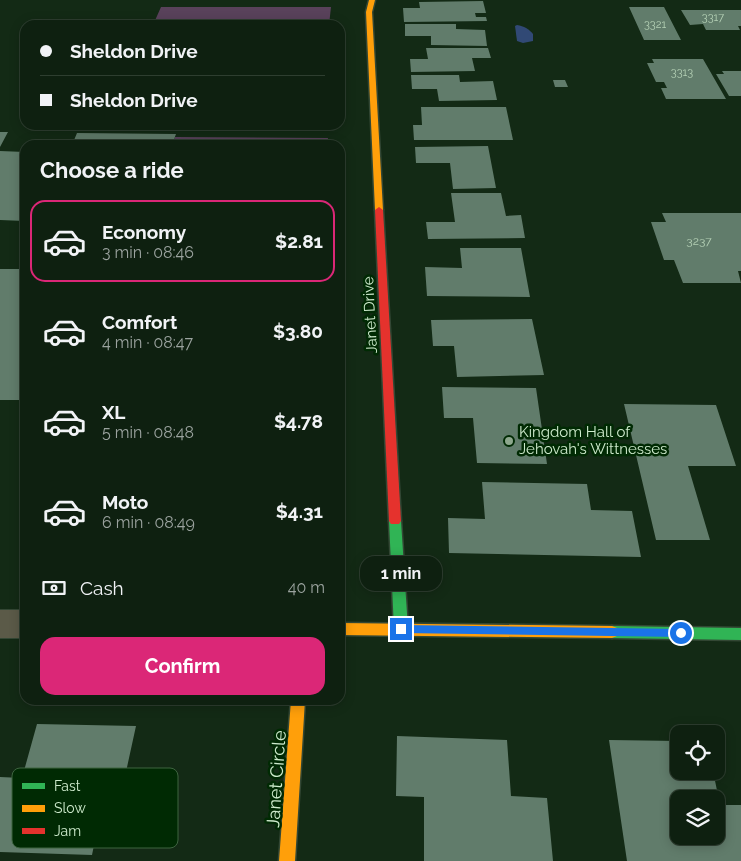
<!DOCTYPE html>
<html lang="en">
<head>
<meta charset="utf-8">
<style>
	:root { --surface:#0e2010; --page:#1c2d1e; --text:#f1f3f6; --muted:#9ba39f; --line:#2e3e30; --accent:#db2777 }
	body { margin:0; font-family:Raleway,sans-serif; background:var(--page); color:var(--text); height:100vh; display:flex; flex-direction:column; font-size:19px; white-space:nowrap }
	* { box-sizing:border-box; margin:0 }
	p { font-size:16px; color:var(--muted) }
	.icon { flex:none; width:28px; height:28px; fill:none; stroke:currentColor; stroke-width:2; stroke-linecap:round; stroke-linejoin:round }
	.map { position:relative; flex:1; overflow:hidden }
	.side { position:absolute; left:20px; top:140px; width:325px; height:565px; display:flex; flex-direction:column; background:var(--surface); border-radius:15px; box-shadow:0 2px 12px #0003,0 0 0 1px var(--line) }
	.side>* { flex:none }
	.hud { position:absolute; left:20px; top:20px; width:325px; height:110px; border-radius:15px; box-shadow:0 2px 12px #0003,0 0 0 1px var(--line); display:grid; align-content:center; height:110px; padding:0 20px; background:var(--surface) }
	.buttons { position:absolute; left:670px; top:725px; display:grid; gap:10px }
	.buttons a { display:grid; place-items:center; width:55px; height:55px; border-radius:10px; background:var(--surface); box-shadow:0 2px 12px #0003,0 0 0 1px var(--line); font-size:25px }
	.end { position:absolute; width:22px; height:22px; margin:-11px; border:6px solid #1a73e8; background:#fff; box-shadow:0 0 0 2px #fff }
	.from { border-radius:50% }
	.bubble { position:absolute; height:35px; border-radius:15px; background:var(--surface); box-shadow:0 2px 12px #0003,0 0 0 1px var(--line); font-size:16px; font-weight:700; line-height:35px; text-align:center }
	.hud b { display:flex; align-items:center; gap:18px; height:48px; font-size:19px }
	.hud b+b { border-top:1px solid var(--line) }
	.hud i { width:12px; height:12px; background:var(--text) }
	ul { padding:0; list-style:none }
	li { display:flex; align-items:center; gap:15px; height:82px; margin:0 10px 8px; padding:0 10px; border:2px solid transparent; border-radius:15px }
	li div { flex:1 }
	li b { display:block; font-size:19px }
	li em { font-style:normal; font-weight:700 }
	li.on { border-color:var(--accent) }
	li>.icon { width:45px; height:45px; stroke-width:1.5 }
	h2 { padding:0 20px; font-size:22px; line-height:60px }
	.pay { display:flex; align-items:center; gap:12px; height:55px; padding:0 20px; font-size:19px }
	.pay p { margin-inline-start:auto }
	.button { display:flex; gap:10px; margin-top:auto; padding:10px 20px }
	.button a { flex:1; height:58px; border-radius:15px; background:var(--accent); color:#fff; font-size:20px; font-weight:700; line-height:58px; text-align:center }
	.map>svg:first-child { display:block }
	.green { fill:#59425b }
	.water { fill:#314975 }
	.building { fill:#617c6b; fill-rule:evenodd }
	.lines { fill:none; stroke-linecap:round; stroke-linejoin:round }
	.street-casing { stroke:#334734; stroke-width:2 }
	.fast-casing { stroke:#334734; stroke-width:3 }
	.slow-casing { stroke:#334734; stroke-width:3 }
	.jam-casing { stroke:#334734; stroke-width:3 }
	.street { fill:#5b5a48; fill-rule:evenodd }
	.fast { fill:#30b455; fill-rule:evenodd }
	.slow { fill:#ff9f0a; fill-rule:evenodd }
	.jam { fill:#e5322d; fill-rule:evenodd }
	.route { fill:#1a73e8 }
	.poi-dot { fill:#8da78d; stroke:#002a03; stroke-width:2 }
	.labels { text-anchor:middle; dominant-baseline:central; stroke-width:5; stroke-linejoin:round; paint-order:stroke }
	.far-number-label { font-size:11px; fill:#b3cfb4 }
	.number-label { font-size:12px; fill:#b3cfb4 }
	.street-label { font-size:15px; fill:#ceebcd; stroke:#002a03 }
	.poi-label { font-size:15px; fill:#ceebcd; stroke:#002a03; text-anchor:start }
	.near-street-label { font-size:18px; fill:#ceebcd; stroke:#002a03 }
	.key { fill:#002a03; stroke:#3e6440; stroke-width:1 }
	.key-label { font-size:14px; fill:#ceebcd }
</style>
</head>
<body>
<div class="map">
<svg width="741" height="861" viewBox="0 0 741 861">
	<rect width="100%" height="100%" fill="#132a15"/>
	<path class="green" d="M 161,7 L 331,7 L 329,25 L 153,25 Z
		M 175,137 L 328,138 L 327,145 L 172,145 Z"/>
	<path class="water" d="M 517,25 C 524,26 529,29 533,34 L 533,41 L 523,43 L 517,41 L 515,26 Z"/>
	<path class="building" d="M 483,1 L 486,13 L 475,13 L 476,17 L 486,17 L 487,21 L 404,22 L 403,8 L 420,8 L 419,2 Z
		M 629,7 L 664,7 L 681,40 L 644,40 Z
		M 681,10 L 741,10 L 741,26 L 738,26 L 740,30 L 706,30 L 703,24 L 690,25 Z
		M 405,24 L 456,24 L 456,29 L 485,30 L 487,46 L 431,45 L 431,36 L 405,36 Z
		M 426,48 L 488,48 L 491,58 L 472,58 L 475,71 L 411,72 L 410,59 L 428,59 Z
		M 652,59 L 703,59 L 726,99 L 666,99 L 661,88 L 667,88 L 664,82 L 656,82 L 647,63 L 654,63 Z
		M 722,71 L 741,71 L 741,96 L 729,96 L 716,74 L 724,74 Z
		M 411,75 L 459,75 L 460,82 L 493,81 L 497,100 L 439,101 L 437,89 L 412,89 Z
		M 553,80 L 565,80 L 568,87 L 555,87 Z
		M 421,107 L 506,107 L 513,140 L 414,140 L 413,125 L 422,125 Z
		M 0,132 L 8,132 L 0,147 Z
		M 77,133 L 176,134 L 172,145 L 72,145 Z
		M 488,146 L 496,188 L 453,189 L 450,163 L 416,163 L 415,147 Z
		M 0,151 L 25,152 L 25,221 L 0,220 Z
		M 451,193 L 501,193 L 506,216 L 521,215 L 525,238 L 428,239 L 426,222 L 455,222 Z
		M 662,213 L 741,213 L 741,271 L 738,271 L 741,283 L 683,283 L 674,260 L 664,260 L 651,222 L 666,222 Z
		M 460,248 L 521,248 L 530,297 L 427,296 L 425,267 L 462,268 Z
		M 0,269 L 25,269 L 25,400 L 0,400 Z
		M 532,319 L 544,375 L 457,377 L 454,346 L 433,346 L 431,320 Z
		M 442,387 L 536,388 L 547,464 L 477,463 L 473,418 L 444,418 Z
		M 624,404 L 716,405 L 736,466 L 688,466 L 710,540 L 656,540 Z
		M 482,482 L 587,484 L 591,510 L 632,511 L 641,557 L 449,553 L 448,518 L 485,519 Z
		M 37,724 L 136,726 L 124,781 L 107,781 L 92,855 L 0,852 L 0,777 L 22,778 Z
		M 397,736 L 507,740 L 511,796 L 547,798 L 553,861 L 424,861 L 424,797 L 396,796 Z
		M 609,740 L 679,741 L 679,771 L 713,771 L 720,805 L 741,805 L 741,861 L 627,861 ZM 679,799 L 716,799 L 716,836 L 679,836 Z"/>
	<g class="lines">
		<g class="street-casing">
			<path id="street" d="M 0,610 L 25,610 L 25,638 L 0,638 Z"/>
		</g>
		<g class="fast-casing">
			<path id="fast" d="M 395,516 L 399,518 L 401,521 L 408,629 L 406,633 L 401,635 L 396,633 L 394,629 L 389,521 L 391,518 Z
				M 612,626 L 741,628 L 741,640 L 612,638 L 607,636 L 605,632 L 607,628 Z"/>
		</g>
		<g class="slow-casing">
			<path id="slow" d="M 369,0 L 375,0 L 372,12 L 383,210 L 379,213 L 375,210 L 366,12 Z
				M 340,623 L 612,626 L 617,628 L 619,632 L 617,636 L 612,638 L 340,635 Z
				M 291,700 L 305,700 L 295,861 L 279,861 Z"/>
		</g>
		<g class="jam-casing">
			<path id="jam" d="M 379,207 L 383,210 L 401,521 L 399,524 L 391,524 L 389,521 L 375,210 Z"/>
		</g>
		<use href="#street" class="street"/>
		<use href="#fast" class="fast"/>
		<use href="#slow" class="slow"/>
		<use href="#jam" class="jam"/>
	</g>
	<path class="route" d="M 401,625 L 681,629 L 686,633 L 681,637 L 401,633 L 397,629 Z"/>
	<circle class="poi-dot" cx="509" cy="441" r="5"/>
	<g class="labels">
		<g class="far-number-label">
			<text x="713" y="17">3317</text>
			<text x="655" y="24">3321</text>
			<text x="682" y="72">3313</text>
		</g>
		<g class="number-label">
			<text x="699" y="241">3237</text>
		</g>
		<g class="street-label">
			<text transform="translate(370 315) rotate(-93)">Janet Drive</text>
		</g>
		<g class="poi-label">
			<text x="519" y="432">Kingdom Hall of<tspan x="519" dy="17">Jehovah's Wittnesses</tspan></text>
		</g>
		<g class="near-street-label">
			<text transform="translate(276 779) rotate(-86)">Janet Circle</text>
		</g>
	</g>
	<rect x="12" y="768" width="166" height="80" rx="8" class="key"/>
	<rect x="22" y="783" width="23" height="6" fill="#30b455"/>
	<rect x="22" y="805" width="23" height="7" fill="#ff9f0a"/>
	<rect x="22" y="828" width="23" height="6" fill="#e5322d"/>
	<g class="key-label">
		<text x="54" y="791">Fast</text>
		<text x="54" y="813">Slow</text>
		<text x="54" y="836">Jam</text>
	</g>
</svg>
<div class="buttons">
<a><svg class="icon" aria-label="locate" viewBox="0 0 24 24"><circle cx="12" cy="12" r="6"/><path d="M12 2v4M12 18v4M2 12h4M18 12h4"/></svg></a>
<a><svg class="icon" aria-label="layers" viewBox="0 0 24 24"><path d="M12 4l9 5-9 5-9-5zM3 14l9 5 9-5"/></svg></a>
</div>
<i class="end from" style="left:681px;top:633px"></i>
<i class="end" style="left:401px;top:629px"></i>
<div class="bubble" style="left:360px;top:556px;width:82px">1 min</div>
<div class="hud">
<b><i class="from"></i>Sheldon Drive</b>
<b><i></i>Sheldon Drive</b>
</div>
<section class="side">
<h2>Choose a ride</h2>
<ul>
<li class="on"><svg class="icon" aria-label="car" viewBox="0 0 24 24"><path d="M5 17H2v-5l4-1 3-4h7l3 4 3 1v5h-3M9 17h6M6 11h13"/><circle cx="7" cy="17" r="2"/><circle cx="17" cy="17" r="2"/></svg><div><b>Economy</b><p>3 min · 08:46</p></div><em>$2.81</em></li>
<li><svg class="icon" aria-label="car" viewBox="0 0 24 24"><path d="M5 17H2v-5l4-1 3-4h7l3 4 3 1v5h-3M9 17h6M6 11h13"/><circle cx="7" cy="17" r="2"/><circle cx="17" cy="17" r="2"/></svg><div><b>Comfort</b><p>4 min · 08:47</p></div><em>$3.80</em></li>
<li><svg class="icon" aria-label="car" viewBox="0 0 24 24"><path d="M5 17H2v-5l4-1 3-4h7l3 4 3 1v5h-3M9 17h6M6 11h13"/><circle cx="7" cy="17" r="2"/><circle cx="17" cy="17" r="2"/></svg><div><b>XL</b><p>5 min · 08:48</p></div><em>$4.78</em></li>
<li><svg class="icon" aria-label="car" viewBox="0 0 24 24"><path d="M5 17H2v-5l4-1 3-4h7l3 4 3 1v5h-3M9 17h6M6 11h13"/><circle cx="7" cy="17" r="2"/><circle cx="17" cy="17" r="2"/></svg><div><b>Moto</b><p>6 min · 08:49</p></div><em>$4.31</em></li>
</ul>
<div class="pay"><svg class="icon" aria-label="cash" viewBox="0 0 24 24"><path d="M3 7h18v10H3z"/><circle cx="12" cy="12" r="2"/></svg>Cash<p>40 m</p></div>
<div class="button"><a>Confirm</a></div>
</section>
</div>
</body>
</html>
